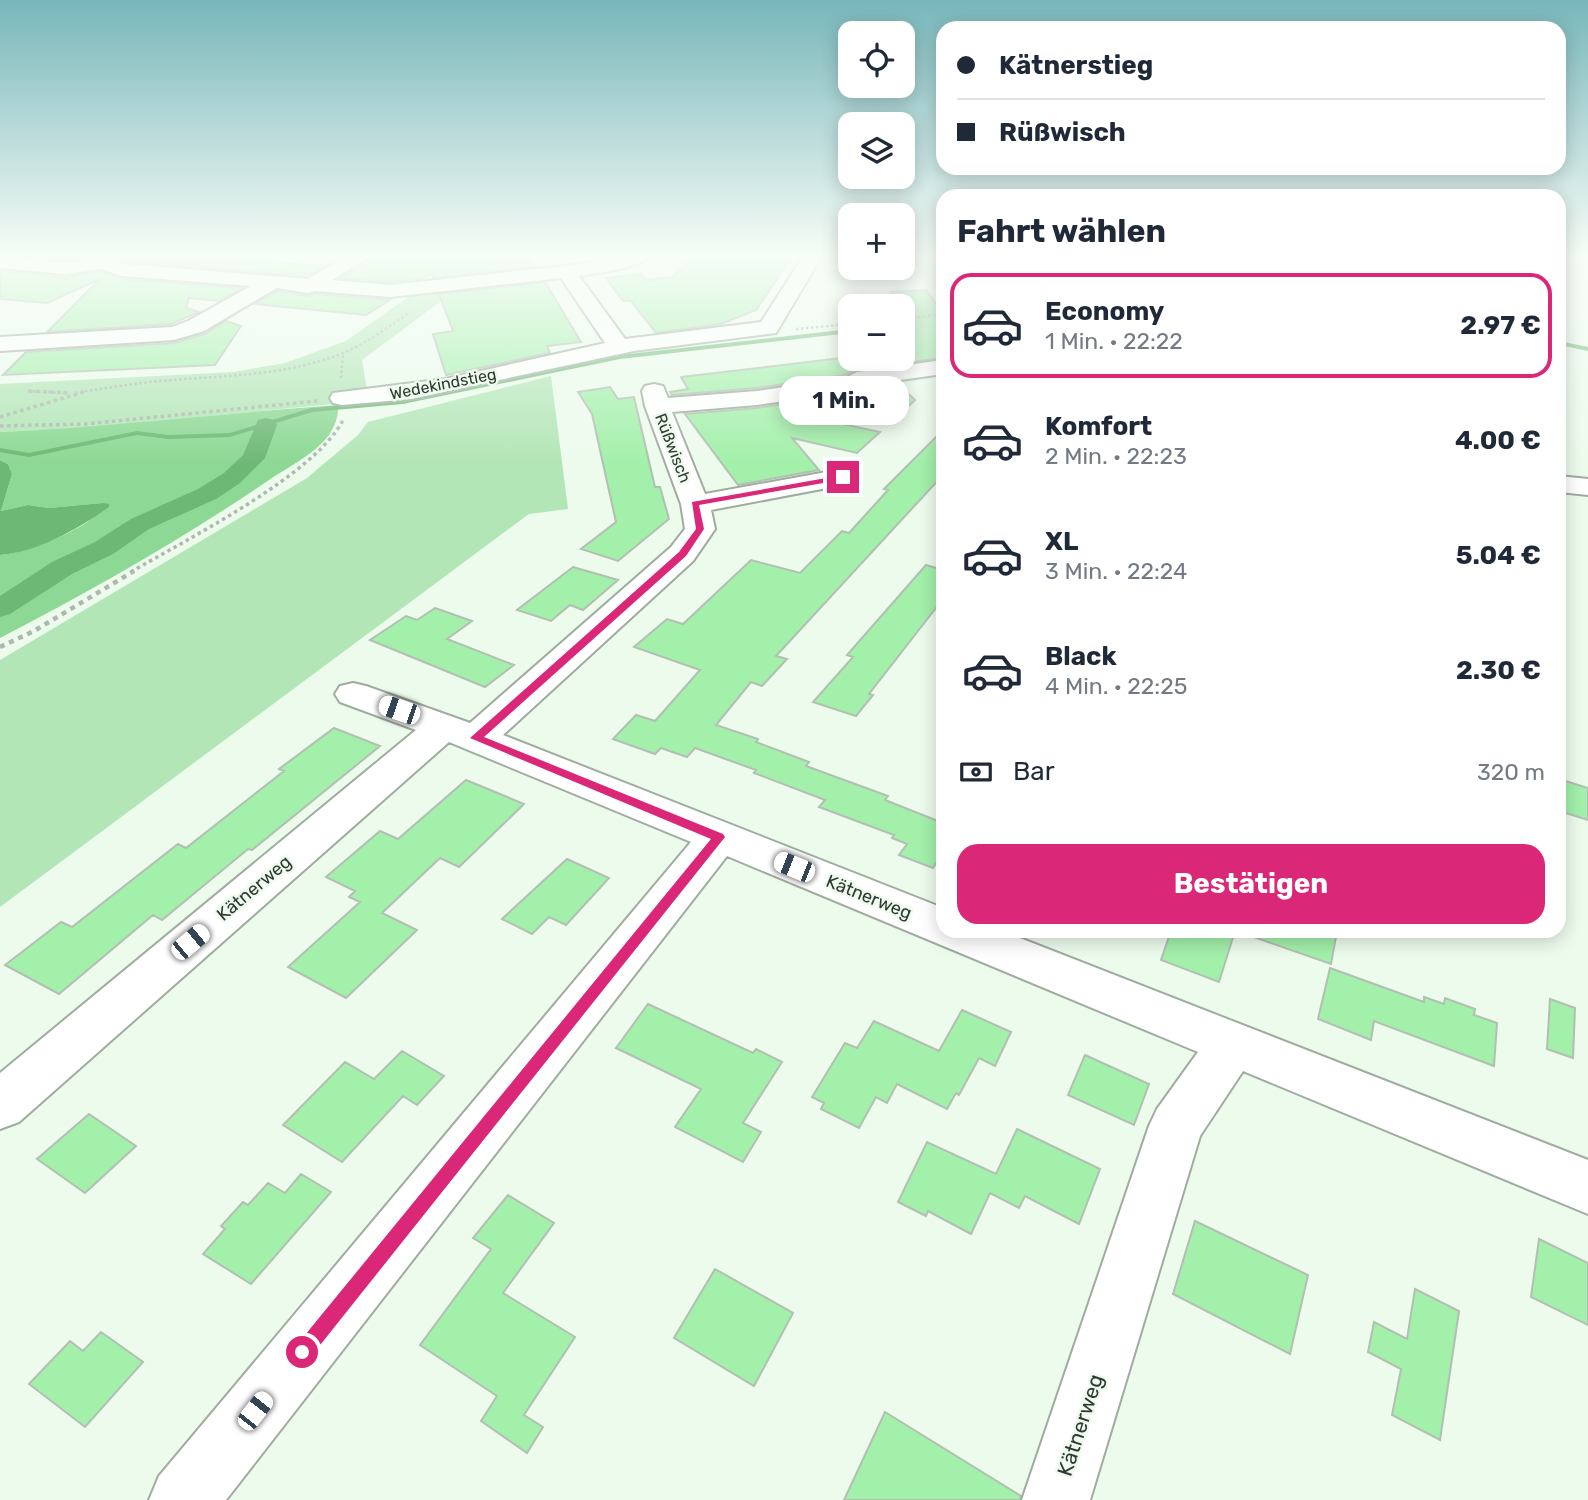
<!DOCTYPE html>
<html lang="de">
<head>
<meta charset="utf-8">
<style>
	:root { --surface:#fff; --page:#f6f6f7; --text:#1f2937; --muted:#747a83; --line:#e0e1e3; --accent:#db2777 }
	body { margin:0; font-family:Rubik,sans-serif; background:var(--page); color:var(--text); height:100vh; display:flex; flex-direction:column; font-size:26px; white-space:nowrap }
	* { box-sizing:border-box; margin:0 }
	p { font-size:23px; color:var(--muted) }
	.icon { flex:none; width:38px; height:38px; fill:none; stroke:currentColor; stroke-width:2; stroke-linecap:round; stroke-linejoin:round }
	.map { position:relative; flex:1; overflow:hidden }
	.details { position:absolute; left:936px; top:189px; width:630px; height:749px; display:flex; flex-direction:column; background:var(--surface); border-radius:21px; box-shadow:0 4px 18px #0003 }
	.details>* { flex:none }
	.guide { position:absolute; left:936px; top:21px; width:630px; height:154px; border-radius:21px; box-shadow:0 4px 18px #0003; display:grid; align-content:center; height:154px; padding:0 21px; background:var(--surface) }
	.controls { position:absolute; left:838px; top:21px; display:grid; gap:14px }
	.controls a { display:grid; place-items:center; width:77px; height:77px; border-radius:14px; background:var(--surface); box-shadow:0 4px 18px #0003; font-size:35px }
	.end { position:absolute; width:32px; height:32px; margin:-16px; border:9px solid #db2777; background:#fff; box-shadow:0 0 0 4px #fff }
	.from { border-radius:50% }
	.bubble { position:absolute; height:49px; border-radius:21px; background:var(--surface); box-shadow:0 4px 18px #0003; font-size:23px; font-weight:700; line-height:49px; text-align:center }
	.car { position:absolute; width:21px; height:42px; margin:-21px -10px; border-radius:9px; box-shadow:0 0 5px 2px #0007; background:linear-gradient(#fff 24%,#345 0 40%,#fff 0 76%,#345 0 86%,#fff 0) }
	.guide b { display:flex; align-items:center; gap:24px; height:66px; font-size:26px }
	.guide b+b { border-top:2px solid var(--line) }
	.guide i { width:18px; height:18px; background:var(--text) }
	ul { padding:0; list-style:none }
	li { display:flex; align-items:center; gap:21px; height:105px; margin:0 14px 10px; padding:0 7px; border:4px solid transparent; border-radius:21px }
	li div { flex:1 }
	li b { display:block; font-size:26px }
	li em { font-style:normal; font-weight:700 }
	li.active { border-color:var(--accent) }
	li>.icon { width:63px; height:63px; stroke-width:1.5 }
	h2 { padding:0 21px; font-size:32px; line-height:84px }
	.pay { display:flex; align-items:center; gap:18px; height:77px; padding:0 21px; font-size:26px }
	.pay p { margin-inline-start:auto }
	.button { display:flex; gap:14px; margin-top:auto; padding:14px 21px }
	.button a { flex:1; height:80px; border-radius:21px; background:var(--accent); color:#fff; font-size:28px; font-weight:700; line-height:80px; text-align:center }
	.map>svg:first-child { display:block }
	.green { fill:#b2e6b6 }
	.forest { fill:#8cd894 }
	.water { fill:#6db875 }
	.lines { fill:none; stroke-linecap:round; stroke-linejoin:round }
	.stream { fill:#6db875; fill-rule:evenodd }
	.canal { fill:#6db875; fill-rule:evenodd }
	.building { fill:#a3f0aa; stroke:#b2bfb3; stroke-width:2 }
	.minor-casing { stroke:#9fac9f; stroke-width:4 }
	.path-far2 { stroke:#adb9ae; stroke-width:2.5; stroke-dasharray:2.5 2.5; stroke-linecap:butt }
	.path-far1 { stroke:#adb9ae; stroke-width:3.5; stroke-dasharray:3.5 3.5; stroke-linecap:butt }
	.path { stroke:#adb9ae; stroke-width:4.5; stroke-dasharray:5 5; stroke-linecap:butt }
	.minor { fill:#fff; fill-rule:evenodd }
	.route { fill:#db2777 }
	.labels { text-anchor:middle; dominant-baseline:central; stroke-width:5; stroke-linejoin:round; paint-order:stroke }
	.far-street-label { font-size:16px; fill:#313732; stroke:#edfbed }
	.street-label { font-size:18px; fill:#313732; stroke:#edfbed }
	.near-street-label { font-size:21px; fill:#313732; stroke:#edfbed }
</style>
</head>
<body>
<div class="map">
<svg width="1588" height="1500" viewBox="0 0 1588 1500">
	<rect width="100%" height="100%" fill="#edfbed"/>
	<path class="green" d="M 456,290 L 362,360 L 368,396 L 365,401 L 79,429 L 0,432 L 0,384 L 234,372 L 285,363 L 346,341 L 411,295 Z
		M 551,376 L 568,509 L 529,514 L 0,907 L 0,660 L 307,478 L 358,435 L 368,422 Z"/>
	<path class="forest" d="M 338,405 C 339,416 335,426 329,435 C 315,454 288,467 269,480 C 184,538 91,591 0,638 L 0,555 C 26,553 73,534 94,517 C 98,514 100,508 102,503 L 49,508 L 28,505 L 1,511 L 12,474 L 8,464 L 0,460 L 0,432 C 113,427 225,413 338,405 Z"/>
	<path class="water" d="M 0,460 L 8,464 L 12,474 L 1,511 L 28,505 L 49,508 L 102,503 L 109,504 L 109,507 C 78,529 38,552 0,555 Z"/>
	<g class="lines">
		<path class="stream" d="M 850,329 L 850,333 L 620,359 L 403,404 L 312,412 L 230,437 L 168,439 L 137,435 L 29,457 L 0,452 L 0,448 L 29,453 L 137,431 L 168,435 L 230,433 L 311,408 L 403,400 L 620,355 Z
			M 1559,341 L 1588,347 L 1588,351 L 1559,345 Z"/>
		<path class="canal" d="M 266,418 L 274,420 L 277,425 L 265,458 L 240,483 L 216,499 L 149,529 L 113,554 L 72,574 L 10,614 L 0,617 L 0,596 L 52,562 L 95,542 L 131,519 L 198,489 L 224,473 L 243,455 L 258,420 Z"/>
	</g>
	<path class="building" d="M 1,254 L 102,254 L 71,260 Z
		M 129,254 L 224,254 L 216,258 L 324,266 L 307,276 L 124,261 Z
		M 425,254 L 526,254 L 535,267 L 433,278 L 432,273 L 422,279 L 390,282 L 340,278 L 380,257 L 427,261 Z
		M 695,254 L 700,254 L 790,260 L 756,310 L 721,324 L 656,333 L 631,301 L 623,301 L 606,278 L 641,274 L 647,280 L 673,277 Z
		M 0,271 L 65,277 L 102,272 L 122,279 L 242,288 L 219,301 L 189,298 L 186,308 L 199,312 L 171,324 L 47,332 L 100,279 L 47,303 L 0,299 Z
		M 545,282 L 581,342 L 547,346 L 550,353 L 446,375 L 433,334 L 453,331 L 439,294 Z
		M 926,290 L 943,313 L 943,358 L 903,363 L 903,306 L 891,292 Z
		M 278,291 L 308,296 L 315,294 L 390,300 L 366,315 L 255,304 Z
		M 226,321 L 241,326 L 215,365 L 3,375 L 26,352 L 174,343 L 205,334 Z
		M 850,357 L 850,359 L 872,359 L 880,366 L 857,369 L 844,375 L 757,388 L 672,395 L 670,392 L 688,389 L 681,377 Z
		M 897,383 L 915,400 L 901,413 L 838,423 L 880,432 L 857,453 L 792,438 L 819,470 L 738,485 L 685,414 L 757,408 L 853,394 L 866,388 Z
		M 610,387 L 618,399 L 634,397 L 655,487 L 660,487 L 669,519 L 618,561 L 581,549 L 616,522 L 592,414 L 578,392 Z
		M 943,430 L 943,475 L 776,656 L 787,659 L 762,686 L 751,682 L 716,725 L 758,739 L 756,742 L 809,762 L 806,766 L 888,796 L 885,800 L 943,823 L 943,852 L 933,868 L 899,855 L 907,844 L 892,838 L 894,835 L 819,807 L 825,800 L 754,773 L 756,770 L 695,748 L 687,757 L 661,748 L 655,754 L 613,739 L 636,715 L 655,721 L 700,670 L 634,647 L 667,619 L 683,624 L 751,560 L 800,573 L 842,531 L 849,533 L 888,490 L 884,489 Z
		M 926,565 L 943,570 L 943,599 L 869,694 L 873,695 L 856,716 L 813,702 L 853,657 L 847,655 Z
		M 573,567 L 618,580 L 583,610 L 570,605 L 551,621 L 517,610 Z
		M 435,608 L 472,621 L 447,639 L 514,665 L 485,687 L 370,640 L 406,616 L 417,620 Z
		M 334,728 L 380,746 L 252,850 L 248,849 L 162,920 L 153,915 L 59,994 L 5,965 L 61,922 L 72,927 L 178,844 L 186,848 L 284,771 L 279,769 Z
		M 1559,779 L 1588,788 L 1588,820 L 1559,811 Z
		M 466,780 L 524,804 L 459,867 L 440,858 L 382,913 L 417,930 L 346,998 L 288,967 L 360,902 L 349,897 L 355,891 L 326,877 L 380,831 L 398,839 Z
		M 567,859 L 609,878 L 566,925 L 549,917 L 532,934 L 502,919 Z
		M 1171,931 L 1235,931 L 1219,982 L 1161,960 Z
		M 1248,931 L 1337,931 L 1331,964 L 1248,935 Z
		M 1330,968 L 1424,1002 L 1424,997 L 1444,1004 L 1445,998 L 1475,1009 L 1474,1015 L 1497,1023 L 1494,1066 L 1374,1021 L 1371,1040 L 1318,1019 Z
		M 1550,999 L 1575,1008 L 1573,1058 L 1547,1049 Z
		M 648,1004 L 753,1053 L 756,1049 L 782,1062 L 743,1123 L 761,1132 L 743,1162 L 675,1127 L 701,1089 L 616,1048 Z
		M 962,1010 L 1011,1032 L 995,1066 L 979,1058 L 959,1095 L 956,1093 L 947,1109 L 897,1084 L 887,1103 L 876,1097 L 859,1128 L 821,1109 L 824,1103 L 812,1097 L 845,1043 L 857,1048 L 874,1021 L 939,1051 Z
		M 402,1051 L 444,1076 L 417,1105 L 403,1096 L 342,1162 L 283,1125 L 345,1062 L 374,1079 Z
		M 1085,1055 L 1149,1084 L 1134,1125 L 1068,1095 Z
		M 89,1114 L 136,1146 L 85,1193 L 37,1159 Z
		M 1017,1129 L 1100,1169 L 1079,1224 L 1025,1196 L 1019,1208 L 990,1193 L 971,1234 L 928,1211 L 926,1216 L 898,1202 L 927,1142 L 996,1174 Z
		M 301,1174 L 331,1192 L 251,1284 L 203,1254 L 225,1229 L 221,1226 L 243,1202 L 248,1205 L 268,1183 L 285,1193 Z
		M 508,1195 L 554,1223 L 503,1293 L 575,1337 L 524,1415 L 543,1427 L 527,1453 L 481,1421 L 497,1396 L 420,1345 L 491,1249 L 473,1238 Z
		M 1195,1221 L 1308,1275 L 1290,1354 L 1173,1294 Z
		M 1539,1239 L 1588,1263 L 1588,1325 L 1531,1297 Z
		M 715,1269 L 793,1313 L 754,1386 L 674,1338 Z
		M 1415,1289 L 1459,1311 L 1440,1440 L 1392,1415 L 1401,1369 L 1368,1352 L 1374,1322 L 1407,1339 Z
		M 101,1332 L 143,1362 L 85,1427 L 29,1384 L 70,1341 L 83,1351 Z
		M 885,1412 L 1021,1496 L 1020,1500 L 844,1500 Z"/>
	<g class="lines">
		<g class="minor-casing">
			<path id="minor" d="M 107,254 L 126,254 L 119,262 L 125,264 L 308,279 L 349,254 L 370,254 L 368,258 L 332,280 L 390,285 L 582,264 L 627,254 L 651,254 C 642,268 597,273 579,276 L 625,339 L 761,322 L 805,254 L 823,254 L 776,333 L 634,351 L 411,399 L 342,405 L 333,403 L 330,398 L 333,393 L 445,379 L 605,343 L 561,278 L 390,297 L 315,291 L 308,293 L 277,288 L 204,331 L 174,340 L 0,351 L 0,337 L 172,327 L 188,321 L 251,286 L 122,276 L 102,269 L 65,274 L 0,268 L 0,256 C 25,259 88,270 107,254 Z
				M 943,360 L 943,374 L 865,385 L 853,391 L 757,405 L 672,412 L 705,494 L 843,469 L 853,471 L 857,477 L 853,483 L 843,485 L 711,510 L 715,529 L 693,561 L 503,735 L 943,908 L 943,931 L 1002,931 L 1588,1160 L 1588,1214 L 1243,1071 L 1200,1136 L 1090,1500 L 1022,1500 L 1149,1126 L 1157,1109 L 1198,1052 L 727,856 L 226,1500 L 149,1500 L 159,1476 L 691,842 L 449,742 L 19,1122 L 0,1129 L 0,1073 L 416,730 L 340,702 L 335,694 L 340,686 L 353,683 L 366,686 L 470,723 L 671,547 L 685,529 L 681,504 L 645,406 L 642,391 L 645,386 L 654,384 L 663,386 L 668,398 L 757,391 L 845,378 L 857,372 Z
				M 1559,476 L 1588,479 L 1588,495 L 1559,492 Z"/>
		</g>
		<path class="path-far2" d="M 903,319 L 943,314
			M 796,329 L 850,324
			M 341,378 L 343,353
			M 28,391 L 66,393
			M 75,393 C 100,389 125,385 150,382 C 215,375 279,378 341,354 C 366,344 388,327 410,312"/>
		<path class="path-far1" d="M 29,391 L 70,393
			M 0,417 L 87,391
			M 0,426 L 85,424 L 317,401
			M 131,572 C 187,539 315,475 343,420"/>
		<path class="path" d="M 0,647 L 34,631 L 134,571"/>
		<use href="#minor" class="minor"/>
	</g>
	<linearGradient id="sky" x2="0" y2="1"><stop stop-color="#77b6ba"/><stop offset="0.55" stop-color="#f7fdf7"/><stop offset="1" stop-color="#f7fdf7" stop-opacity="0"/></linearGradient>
	<rect width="1588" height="464" fill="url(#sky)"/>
	<path class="route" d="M 843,475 L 846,479 L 699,505 L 704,529 L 686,556 L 484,737 L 723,834 L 725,837 L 309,1359 L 302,1361 L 296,1359 L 293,1352 L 296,1346 L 711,839 L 470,738 L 679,552 L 696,529 L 692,502 Z"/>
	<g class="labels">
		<g class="far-street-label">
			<text transform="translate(443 384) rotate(-11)">Wedekindstieg</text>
			<text transform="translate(673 448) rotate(69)">Rüßwisch</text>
		</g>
		<g class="street-label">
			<text transform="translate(254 888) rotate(-40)">Kätnerweg</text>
			<text transform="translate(869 897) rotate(22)">Kätnerweg</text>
		</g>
		<g class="near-street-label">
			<text transform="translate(1080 1425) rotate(-72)">Kätnerweg</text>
		</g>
	</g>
</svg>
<div class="controls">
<a><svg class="icon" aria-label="locate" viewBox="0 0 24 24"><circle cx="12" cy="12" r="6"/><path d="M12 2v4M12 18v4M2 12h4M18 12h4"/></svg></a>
<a><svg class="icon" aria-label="layers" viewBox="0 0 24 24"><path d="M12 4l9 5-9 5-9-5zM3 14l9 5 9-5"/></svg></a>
<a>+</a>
<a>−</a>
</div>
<i class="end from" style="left:302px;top:1352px"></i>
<i class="end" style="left:843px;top:477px"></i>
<div class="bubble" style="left:779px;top:376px;width:130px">1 Min.</div>
<i class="car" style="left:399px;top:710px;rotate:289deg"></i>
<i class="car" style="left:794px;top:867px;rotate:292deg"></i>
<i class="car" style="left:190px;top:942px;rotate:50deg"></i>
<i class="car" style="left:255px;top:1411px;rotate:38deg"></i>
<div class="guide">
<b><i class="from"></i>Kätnerstieg</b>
<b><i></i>Rüßwisch</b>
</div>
<section class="details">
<h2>Fahrt wählen</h2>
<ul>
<li class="active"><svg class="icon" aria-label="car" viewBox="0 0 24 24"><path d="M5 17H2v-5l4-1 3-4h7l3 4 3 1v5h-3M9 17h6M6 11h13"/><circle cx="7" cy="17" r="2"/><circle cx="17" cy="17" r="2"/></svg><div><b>Economy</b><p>1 Min. · 22:22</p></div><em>2.97 €</em></li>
<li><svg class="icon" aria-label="car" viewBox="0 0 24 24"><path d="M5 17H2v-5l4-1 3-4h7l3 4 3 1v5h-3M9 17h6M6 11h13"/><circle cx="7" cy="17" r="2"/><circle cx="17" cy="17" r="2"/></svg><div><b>Komfort</b><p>2 Min. · 22:23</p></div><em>4.00 €</em></li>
<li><svg class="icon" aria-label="car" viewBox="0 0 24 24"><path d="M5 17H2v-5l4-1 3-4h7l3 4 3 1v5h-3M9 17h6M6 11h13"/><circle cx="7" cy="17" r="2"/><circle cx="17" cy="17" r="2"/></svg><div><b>XL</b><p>3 Min. · 22:24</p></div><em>5.04 €</em></li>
<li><svg class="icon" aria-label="car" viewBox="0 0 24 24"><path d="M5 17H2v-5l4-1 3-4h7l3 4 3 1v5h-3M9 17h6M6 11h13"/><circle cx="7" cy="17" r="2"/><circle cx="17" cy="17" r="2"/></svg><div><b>Black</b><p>4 Min. · 22:25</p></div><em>2.30 €</em></li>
</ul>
<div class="pay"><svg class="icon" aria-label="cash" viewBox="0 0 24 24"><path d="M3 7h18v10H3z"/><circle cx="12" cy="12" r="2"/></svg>Bar<p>320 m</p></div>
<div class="button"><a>Bestätigen</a></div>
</section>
</div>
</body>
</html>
